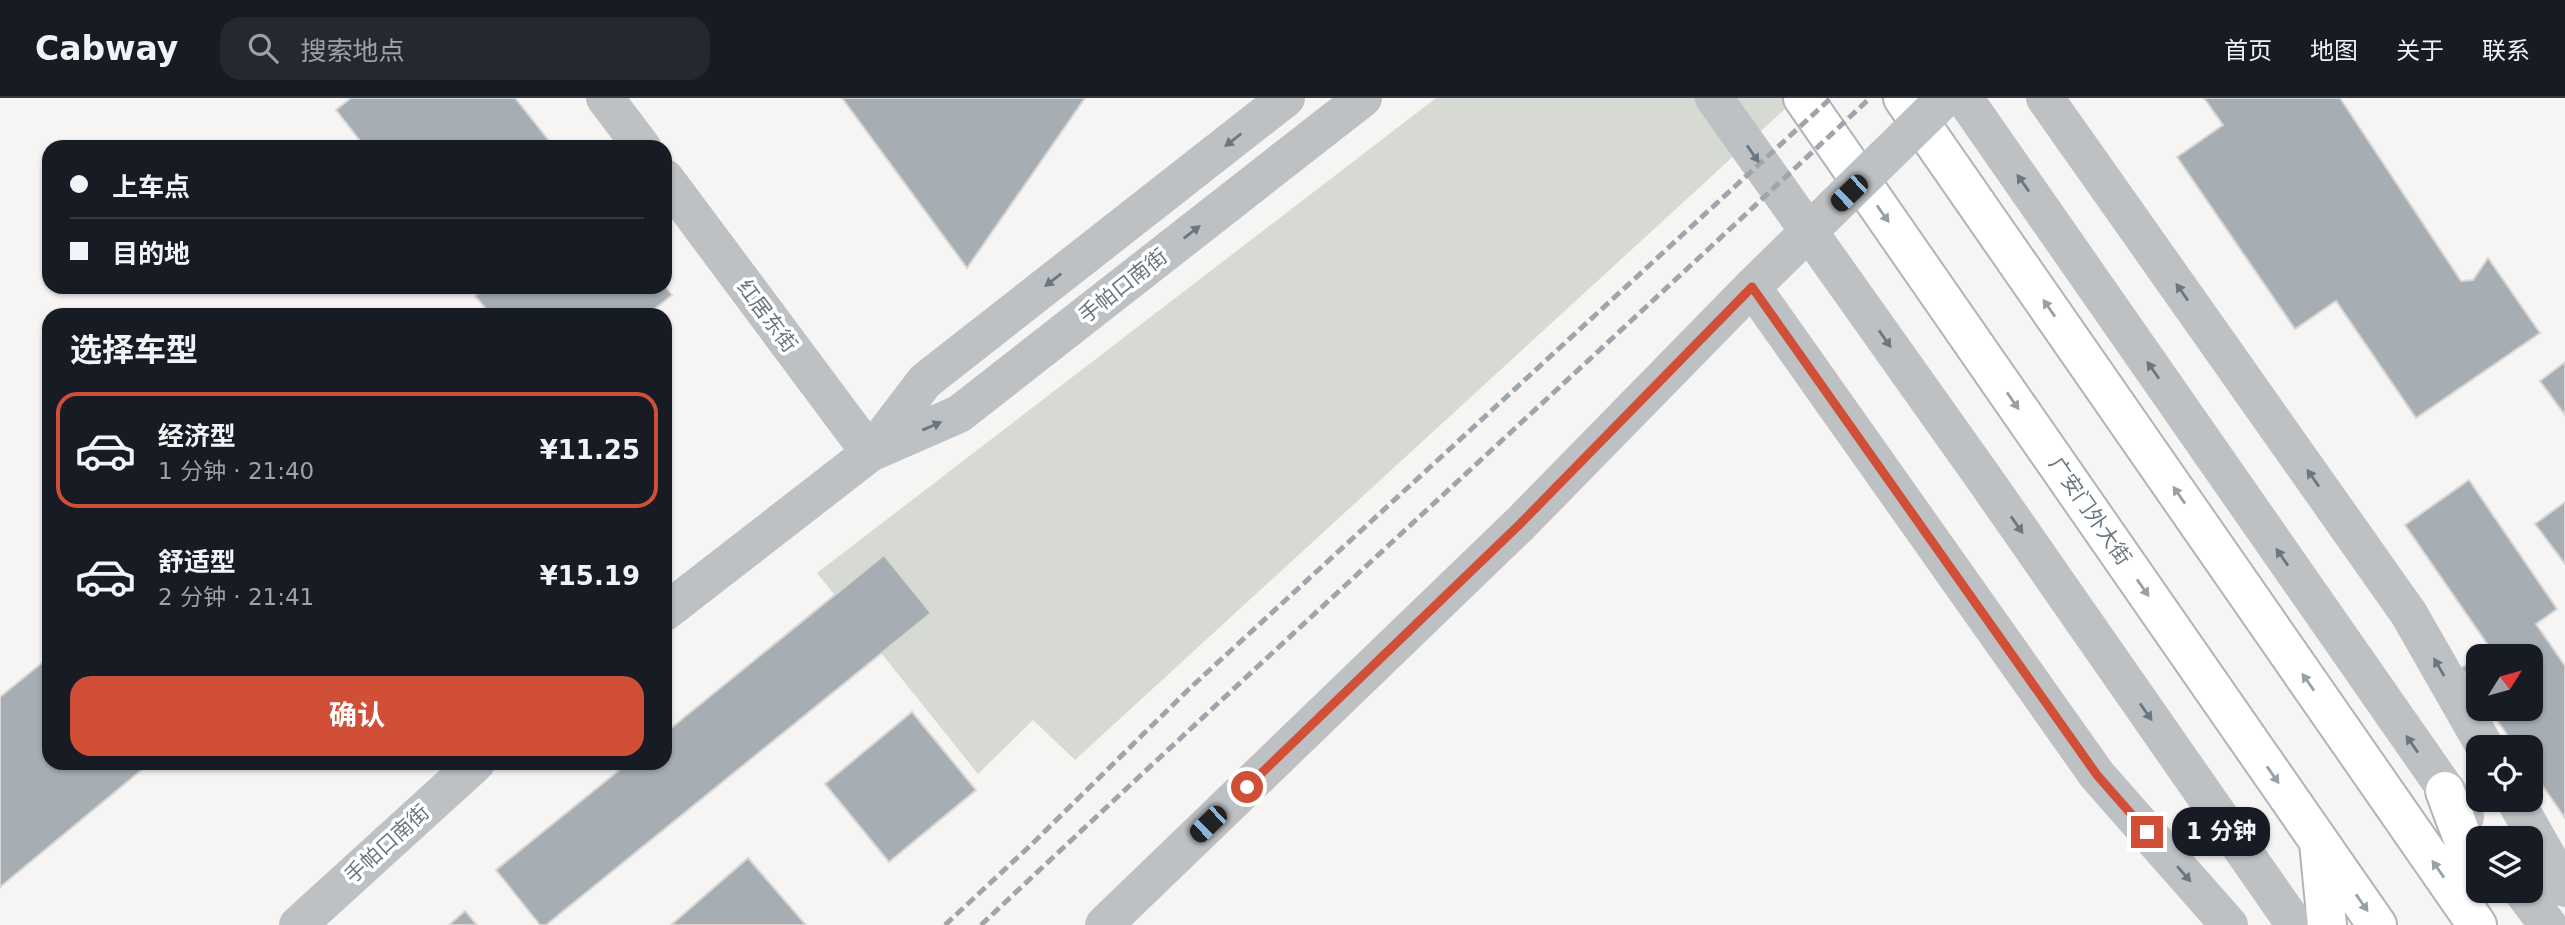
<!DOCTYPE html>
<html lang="zh">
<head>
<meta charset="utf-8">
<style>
	:root { --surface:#171b24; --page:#242831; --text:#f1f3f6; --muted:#9ea1a6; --line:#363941; --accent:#d24f37 }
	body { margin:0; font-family:"DejaVu Sans","Noto Sans SC",sans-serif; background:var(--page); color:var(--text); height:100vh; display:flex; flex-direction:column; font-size:26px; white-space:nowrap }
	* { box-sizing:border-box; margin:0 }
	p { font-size:23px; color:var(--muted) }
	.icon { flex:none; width:38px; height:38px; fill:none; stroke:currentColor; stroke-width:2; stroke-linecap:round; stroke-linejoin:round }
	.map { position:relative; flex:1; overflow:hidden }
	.drawer { position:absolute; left:42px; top:210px; width:630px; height:462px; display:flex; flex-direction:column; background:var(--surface); border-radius:21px; box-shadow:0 2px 5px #0004 }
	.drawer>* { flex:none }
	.top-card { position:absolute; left:42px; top:42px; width:630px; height:154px; border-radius:21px; box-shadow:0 2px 5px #0004; display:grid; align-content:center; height:154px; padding:0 28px; background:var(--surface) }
	.needle { width:46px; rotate:53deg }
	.fabs { position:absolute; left:2466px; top:546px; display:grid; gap:14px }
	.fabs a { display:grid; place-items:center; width:77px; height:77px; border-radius:14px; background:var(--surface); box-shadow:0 2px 5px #0004; font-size:35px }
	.end { position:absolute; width:32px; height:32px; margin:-16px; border:9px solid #d24f37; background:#fff; box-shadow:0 0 0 4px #fff }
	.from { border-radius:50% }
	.bubble { position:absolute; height:49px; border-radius:21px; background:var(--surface); box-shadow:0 2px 5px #0004; font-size:23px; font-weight:700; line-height:49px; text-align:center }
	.car { position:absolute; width:21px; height:42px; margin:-21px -10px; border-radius:9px; box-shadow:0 0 5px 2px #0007; background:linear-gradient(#222 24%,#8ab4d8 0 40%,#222 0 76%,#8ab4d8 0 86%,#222 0) }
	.top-card b { display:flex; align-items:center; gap:24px; height:66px; font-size:26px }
	.top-card b+b { border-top:2px solid var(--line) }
	.top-card i { width:18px; height:18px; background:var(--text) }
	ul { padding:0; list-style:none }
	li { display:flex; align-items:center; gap:21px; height:116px; margin:0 14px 10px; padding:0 14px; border:4px solid transparent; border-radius:21px }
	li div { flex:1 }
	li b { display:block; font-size:26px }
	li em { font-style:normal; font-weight:700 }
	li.active { border-color:var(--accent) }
	li>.icon { width:63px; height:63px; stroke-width:1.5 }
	h2 { padding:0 28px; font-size:32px; line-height:84px }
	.cta { display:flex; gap:14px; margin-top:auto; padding:14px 28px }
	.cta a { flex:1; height:80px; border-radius:21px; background:var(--accent); color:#fff; font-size:28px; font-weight:700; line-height:80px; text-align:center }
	header { display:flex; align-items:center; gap:42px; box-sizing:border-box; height:98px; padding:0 35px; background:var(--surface); border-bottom:2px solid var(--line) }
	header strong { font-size:33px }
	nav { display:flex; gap:38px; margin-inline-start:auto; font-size:24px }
	.search { width:490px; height:63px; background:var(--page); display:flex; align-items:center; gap:18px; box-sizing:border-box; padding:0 24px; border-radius:21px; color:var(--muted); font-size:26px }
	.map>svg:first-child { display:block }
	.green { fill:#d6dad2 }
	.building { fill:#a7aeb3; stroke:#d7d7d5; stroke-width:2 }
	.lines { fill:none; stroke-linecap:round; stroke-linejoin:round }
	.highway-casing { stroke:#b1b4b7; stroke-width:42 }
	.minor { stroke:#bdc1c4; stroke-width:38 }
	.highway { stroke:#fff; stroke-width:38 }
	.rail { stroke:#9fa5aa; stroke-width:5; stroke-dasharray:10 5; stroke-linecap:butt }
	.minor-bridge { stroke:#bdc1c4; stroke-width:38 }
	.oneway { fill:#687781 }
	.oneway2 { fill:#95a0a7 }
	.route { stroke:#d24f37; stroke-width:9 }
	.labels { text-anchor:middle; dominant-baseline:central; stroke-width:7; stroke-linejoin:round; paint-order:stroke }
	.street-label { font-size:21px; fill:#687781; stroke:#fff }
</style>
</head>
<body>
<header>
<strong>Cabway</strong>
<div class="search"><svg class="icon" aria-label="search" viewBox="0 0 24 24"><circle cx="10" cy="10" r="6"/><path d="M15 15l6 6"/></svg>搜索地点</div>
<nav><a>首页</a><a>地图</a><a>关于</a><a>联系</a></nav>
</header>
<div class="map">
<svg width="2565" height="827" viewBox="0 0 2565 827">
	<rect width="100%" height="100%" fill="#f6f5f3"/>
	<path class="green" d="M 1436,0 L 1797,0 L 1075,662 L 1033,622 L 978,676 L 817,475 Z"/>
	<path class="building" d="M 351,0 L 515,0 L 554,49 L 365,49 L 336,12 Z
		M 842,0 L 1085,0 L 967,170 Z
		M 2204,0 L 2340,0 L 2461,183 L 2473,182 L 2488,160 L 2540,235 L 2416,320 L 2336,203 L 2295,231 L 2177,59 L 2223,27 Z
		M 665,188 L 672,197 L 647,217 L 491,217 L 475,198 L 486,189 Z
		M 2565,264 L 2565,317 L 2540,283 Z
		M 2469,382 L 2557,511 L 2536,526 L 2565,568 L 2565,720 L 2530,670 L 2530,649 L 2516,649 L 2489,611 L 2530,611 L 2530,558 L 2479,558 L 2490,550 L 2405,427 Z
		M 2565,404 L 2565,466 L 2535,426 Z
		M 884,457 L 931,515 L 546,827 L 540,827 L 496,772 L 628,665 L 665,665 L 665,635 Z
		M 49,559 L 49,665 L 150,665 L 0,789 L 0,599 Z
		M 2478,559 L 2478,594 L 2461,570 Z
		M 912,614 L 976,692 L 889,764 L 825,686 Z
		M 748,760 L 806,827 L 671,827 Z
		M 465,813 L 477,827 L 449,827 Z"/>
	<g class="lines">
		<g class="highway-casing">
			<path id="highway" d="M 1803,0 L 2377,827
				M 1903,0 L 2477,827
				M 2445,693 L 2478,782
				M 2319,744 L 2327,827"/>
		</g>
		<path class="minor" d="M 605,0 L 642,49
			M 1714,0 L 1988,386 L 2295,827
			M 1964,0 L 2465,719
			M 2045,0 L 2409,516 L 2485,649
			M 665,80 L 870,355
			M 872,354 L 959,316 L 1363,0
			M 665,514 L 870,355 L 925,283 L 1286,0
			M 2515,702 L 2565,790
			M 2522,793 L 2548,827
			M 298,827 L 476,665
			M 1104,827 L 1520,426 L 1752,189 L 2097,677 L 2229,827"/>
		<use href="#highway" class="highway"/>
		<path class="rail" d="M 945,827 L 1031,747 L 1189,591 L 1831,0
			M 981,827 C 1276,549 1575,277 1870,0"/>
		<path class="minor-bridge" d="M 1752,189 L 1945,0"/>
	</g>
	<defs><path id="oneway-solid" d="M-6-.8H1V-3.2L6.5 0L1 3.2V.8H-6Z" transform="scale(1.75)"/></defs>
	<g class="oneway">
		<use href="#oneway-solid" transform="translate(1233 42) rotate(142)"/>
		<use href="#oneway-solid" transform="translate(1753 56) rotate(55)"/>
		<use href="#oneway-solid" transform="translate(2023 85) rotate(-125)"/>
		<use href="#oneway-solid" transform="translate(1192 134) rotate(-38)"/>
		<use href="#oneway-solid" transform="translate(1053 182) rotate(142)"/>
		<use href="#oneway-solid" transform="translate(2182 194) rotate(-125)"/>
		<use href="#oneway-solid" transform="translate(1885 241) rotate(55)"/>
		<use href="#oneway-solid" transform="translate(2153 272) rotate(-125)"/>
		<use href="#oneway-solid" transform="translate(932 328) rotate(-23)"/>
		<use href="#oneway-solid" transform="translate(2313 380) rotate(-125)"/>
		<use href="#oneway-solid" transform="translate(2017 427) rotate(55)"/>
		<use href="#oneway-solid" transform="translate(2282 459) rotate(-125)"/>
		<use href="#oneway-solid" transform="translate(2439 569) rotate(-120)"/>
		<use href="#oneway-solid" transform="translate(2146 614) rotate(55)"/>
		<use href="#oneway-solid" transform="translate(2412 646) rotate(-125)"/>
		<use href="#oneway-solid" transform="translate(2184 776) rotate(49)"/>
	</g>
	<g class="oneway2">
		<use href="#oneway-solid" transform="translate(1883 116) rotate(55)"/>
		<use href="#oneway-solid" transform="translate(2049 210) rotate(-125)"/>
		<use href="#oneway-solid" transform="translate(2013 303) rotate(55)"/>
		<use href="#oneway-solid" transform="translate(2179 397) rotate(-125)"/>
		<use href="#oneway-solid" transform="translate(2143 490) rotate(55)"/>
		<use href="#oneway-solid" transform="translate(2308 584) rotate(-125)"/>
		<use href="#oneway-solid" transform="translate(2273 677) rotate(55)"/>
		<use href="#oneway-solid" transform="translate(2438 771) rotate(-125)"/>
		<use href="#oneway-solid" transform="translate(2362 805) rotate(55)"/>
	</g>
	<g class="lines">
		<path class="route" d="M 1247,689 L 1520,426 L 1752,189 L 2097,677 L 2147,734"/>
	</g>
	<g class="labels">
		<g class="street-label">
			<text transform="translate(1123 188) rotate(-38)">手帕口南街</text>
			<text transform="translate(767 218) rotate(53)">红居东街</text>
			<text transform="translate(2090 413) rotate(55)">广安门外大街</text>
			<text transform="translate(387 746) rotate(-42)">手帕口南街</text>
		</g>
	</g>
</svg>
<div class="fabs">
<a><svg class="needle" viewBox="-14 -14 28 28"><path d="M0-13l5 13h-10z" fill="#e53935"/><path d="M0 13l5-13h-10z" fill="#9ea1a6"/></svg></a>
<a><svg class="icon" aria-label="locate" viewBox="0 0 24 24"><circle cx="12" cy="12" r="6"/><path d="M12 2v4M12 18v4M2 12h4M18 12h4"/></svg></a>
<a><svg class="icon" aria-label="layers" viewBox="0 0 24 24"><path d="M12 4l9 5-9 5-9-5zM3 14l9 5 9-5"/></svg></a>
</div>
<i class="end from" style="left:1247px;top:689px"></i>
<i class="end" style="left:2147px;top:734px"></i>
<div class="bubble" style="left:2172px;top:709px;width:98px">1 分钟</div>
<i class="car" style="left:1849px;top:95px;rotate:226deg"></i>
<i class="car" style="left:1208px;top:726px;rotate:226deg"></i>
<div class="top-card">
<b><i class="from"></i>上车点</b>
<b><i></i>目的地</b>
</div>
<section class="drawer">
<h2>选择车型</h2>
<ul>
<li class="active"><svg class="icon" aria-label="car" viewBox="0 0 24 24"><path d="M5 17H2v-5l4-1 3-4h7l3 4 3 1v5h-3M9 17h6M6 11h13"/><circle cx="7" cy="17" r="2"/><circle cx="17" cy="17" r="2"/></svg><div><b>经济型</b><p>1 分钟 · 21:40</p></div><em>¥11.25</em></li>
<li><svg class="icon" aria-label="car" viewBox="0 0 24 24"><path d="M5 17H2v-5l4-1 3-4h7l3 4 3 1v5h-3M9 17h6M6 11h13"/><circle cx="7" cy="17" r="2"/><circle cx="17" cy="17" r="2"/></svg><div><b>舒适型</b><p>2 分钟 · 21:41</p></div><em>¥15.19</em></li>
</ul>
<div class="cta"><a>确认</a></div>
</section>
</div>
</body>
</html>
